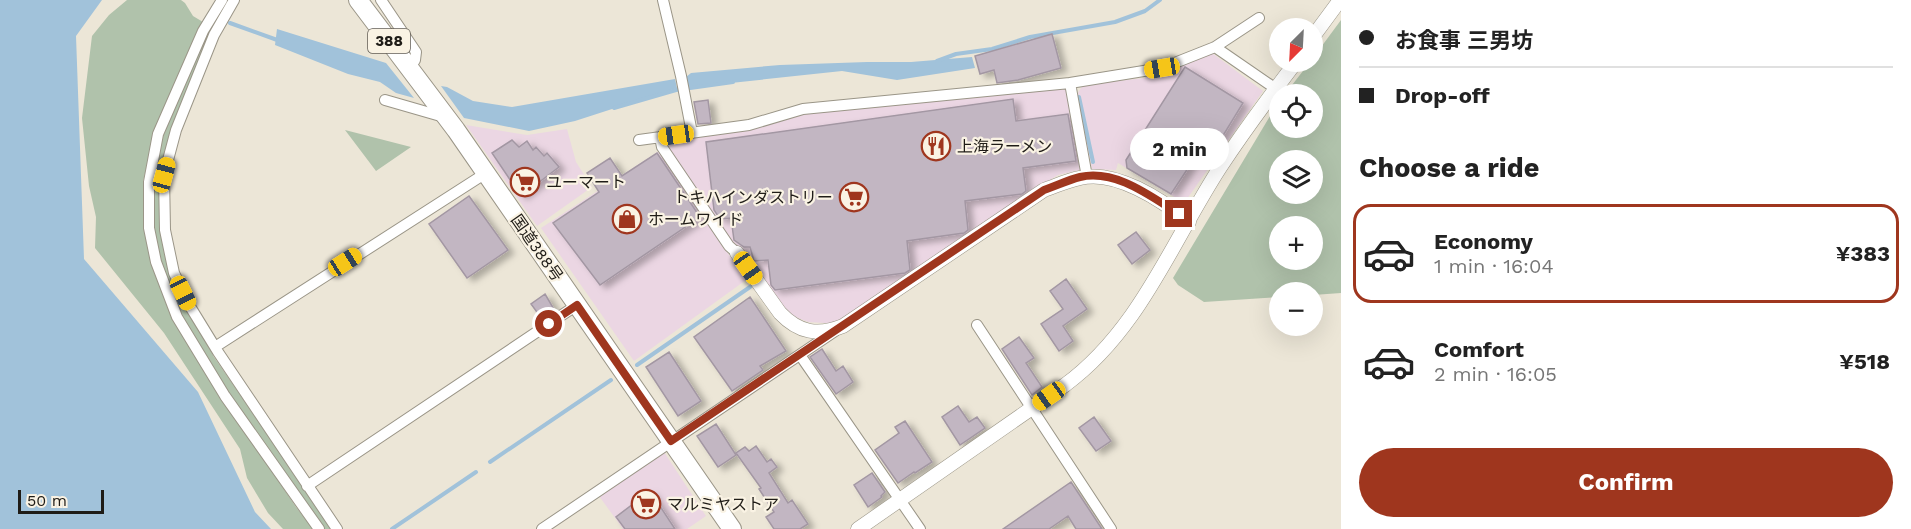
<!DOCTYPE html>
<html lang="en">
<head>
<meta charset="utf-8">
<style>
	:root { --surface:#fff; --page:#f6f6f6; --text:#222; --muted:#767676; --line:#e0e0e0; --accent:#9f361e }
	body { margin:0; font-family:"Work Sans","Noto Sans JP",sans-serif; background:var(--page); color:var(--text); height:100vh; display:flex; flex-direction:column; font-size:22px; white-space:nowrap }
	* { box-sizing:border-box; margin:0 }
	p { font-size:20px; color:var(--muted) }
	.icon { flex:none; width:33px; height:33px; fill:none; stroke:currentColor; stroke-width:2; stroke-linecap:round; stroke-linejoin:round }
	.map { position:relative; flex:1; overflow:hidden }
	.sheet { display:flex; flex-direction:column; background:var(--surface); width:570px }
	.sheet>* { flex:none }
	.hud { display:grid; align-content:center; height:132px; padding:0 18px; background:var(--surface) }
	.needle { width:39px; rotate:204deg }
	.fabs { position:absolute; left:1269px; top:18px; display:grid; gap:12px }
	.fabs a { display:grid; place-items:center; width:54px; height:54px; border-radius:50%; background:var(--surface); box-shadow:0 6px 24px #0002; font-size:30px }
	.scale { position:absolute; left:18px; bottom:15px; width:86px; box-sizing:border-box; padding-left:6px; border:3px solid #1f1c17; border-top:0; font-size:16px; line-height:21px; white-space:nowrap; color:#1f1c17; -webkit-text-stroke:4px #faf3e4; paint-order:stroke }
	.end { position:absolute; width:27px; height:27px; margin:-14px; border:8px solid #9f361e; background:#fff; box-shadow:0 0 0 3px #fff }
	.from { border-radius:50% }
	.bubble { position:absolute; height:42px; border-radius:21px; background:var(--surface); box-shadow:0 6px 24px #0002; font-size:20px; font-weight:700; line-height:42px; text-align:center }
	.car { position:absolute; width:18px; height:36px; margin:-18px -9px; border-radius:8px; box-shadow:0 0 4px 2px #0007; background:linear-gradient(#f5c518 24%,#345 0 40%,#f5c518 0 76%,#345 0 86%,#f5c518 0) }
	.hud b { display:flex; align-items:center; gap:21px; height:57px; font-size:22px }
	.hud b+b { border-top:2px solid var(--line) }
	.hud i { width:15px; height:15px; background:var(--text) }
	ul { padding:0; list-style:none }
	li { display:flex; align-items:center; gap:18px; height:99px; margin:0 12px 9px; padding:0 6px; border:3px solid transparent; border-radius:18px }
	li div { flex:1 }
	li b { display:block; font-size:22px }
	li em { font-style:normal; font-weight:700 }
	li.current { border-color:var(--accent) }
	li>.icon { width:54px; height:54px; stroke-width:1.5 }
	h2 { padding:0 18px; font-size:27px; line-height:72px }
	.cta { display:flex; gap:12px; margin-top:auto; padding:12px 18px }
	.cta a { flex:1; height:69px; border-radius:36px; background:var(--accent); color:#fff; font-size:24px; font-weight:700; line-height:69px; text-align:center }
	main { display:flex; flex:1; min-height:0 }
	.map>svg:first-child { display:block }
	.commercial { fill:#ebd6e3 }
	.green { fill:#b0c2ab; fill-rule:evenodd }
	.water { fill:#a1c2da }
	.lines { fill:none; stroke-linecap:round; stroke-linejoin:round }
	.stream { stroke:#a1c2da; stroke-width:4 }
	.building { fill:#c2b6c2; stroke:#a397a3; stroke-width:1.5; filter:url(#shadow) }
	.street-casing { stroke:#9a9587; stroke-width:12 }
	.secondary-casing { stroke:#9a9587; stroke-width:15 }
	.highway-casing { stroke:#9a9587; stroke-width:20 }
	.street { stroke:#fff; stroke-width:10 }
	.secondary { stroke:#fff; stroke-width:14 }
	.highway { stroke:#fff; stroke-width:18 }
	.route { stroke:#9f361e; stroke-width:8 }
	.labels { text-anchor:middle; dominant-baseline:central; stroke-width:4.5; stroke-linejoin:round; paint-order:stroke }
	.shield { fill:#faf3e4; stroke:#615c54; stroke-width:1.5 }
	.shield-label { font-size:15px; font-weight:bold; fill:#1f1c17 }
	.poi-label { font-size:16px; fill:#1f1c17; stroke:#faf3e4; text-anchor:start }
	.street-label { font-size:16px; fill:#1f1c17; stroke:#faf3e4 }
</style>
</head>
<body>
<main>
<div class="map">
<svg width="1341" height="529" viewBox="0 0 1341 529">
	<defs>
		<filter id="shadow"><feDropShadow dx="6" dy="3.5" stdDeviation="3" flood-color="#0004"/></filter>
	</defs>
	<rect width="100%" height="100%" fill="#ece6d7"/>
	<path class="commercial" d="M 1212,53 L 1263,91 L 1187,199 L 1181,201 L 1118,163 L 1116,170 L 1092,169 L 1076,96 L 1083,85 L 1144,78 Z
		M 1062,85 L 1067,89 L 1083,164 L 1080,170 L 1058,175 L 1040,186 L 841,324 L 808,322 L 788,314 L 737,250 L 668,148 L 673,139 L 795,115 Z
		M 466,125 L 527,135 L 567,129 L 576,162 L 592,187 L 537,226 Z
		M 659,151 L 746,280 L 634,361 L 541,228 Z
		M 664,452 L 706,516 L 687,529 L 623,529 L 599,496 Z"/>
	<path class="green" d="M 127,0 L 181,0 L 185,3 L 193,16 L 203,22 L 153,137 L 143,182 L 143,224 L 151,263 L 217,390 L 296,507 L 313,529 L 283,529 L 268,513 L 247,478 L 240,449 L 164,333 L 95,248 L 96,217 L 89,186 L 82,118 L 92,36 L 109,15 Z
		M 228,0 L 229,0 L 163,172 L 161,226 L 180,292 L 214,357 L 333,529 L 322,529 L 228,396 L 179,314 L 160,262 L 151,229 L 152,183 L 161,133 L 206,32 Z
		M 1341,20 L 1341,293 L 1313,295 L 1312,292 L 1280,292 L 1279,297 L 1204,302 L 1178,285 L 1173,278 L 1279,101 L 1280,128 L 1312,128 L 1312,94 L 1285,94 L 1310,62 L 1312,62 L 1313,58 ZM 1312,160 L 1312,194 L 1280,194 L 1280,160 ZM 1280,226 L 1312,226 L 1312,260 L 1280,260 Z
		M 345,130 L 411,147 L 376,171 Z"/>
	<path class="water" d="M 0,0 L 102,0 L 76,36 L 84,259 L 198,392 L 255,512 L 271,529 L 0,529 Z
		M 277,29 L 386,63 L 414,98 L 396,93 L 380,82 L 348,74 L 275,45 Z
		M 972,57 L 975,68 L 897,80 L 842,71 L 693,87 L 688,86 L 686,77 L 691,73 L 780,65 L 867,62 L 911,62 Z
		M 675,79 L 677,88 L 575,121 L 529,131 L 464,118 L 441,86 L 447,87 L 473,101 L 512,107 Z"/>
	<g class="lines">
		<path class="stream" d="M 230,23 L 280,41
			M 937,61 L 956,54 L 992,49 L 1030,37 L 1115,22 L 1145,11 L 1160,0
			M 1079,97 L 1093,162
			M 614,108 L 676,90 L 733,82
			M 637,365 L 750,287
			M 490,462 L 611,380
			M 392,529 L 476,472"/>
	</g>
	<path class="building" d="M 1052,34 L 1061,68 L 1018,80 L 997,83 L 994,70 L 980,74 L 975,56 Z
		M 1185,67 L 1243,103 L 1205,165 L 1194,159 L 1171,194 L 1127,168 L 1126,160 Z
		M 1013,99 L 1016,121 L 1068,114 L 1076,161 L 1023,168 L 1026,191 L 1022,194 L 965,201 L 968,230 L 964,233 L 907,241 L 910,270 L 905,273 L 775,290 L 771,285 L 768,260 L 754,261 L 750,247 L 744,247 L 734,240 L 731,218 L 720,219 L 714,210 L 706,142 Z
		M 708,100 L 711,123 L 698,124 L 694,102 Z
		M 512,140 L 519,147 L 527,141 L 533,150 L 536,147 L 544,156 L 547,153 L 559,167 L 521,196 L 492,153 Z
		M 657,153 L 700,217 L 600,285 L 553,223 L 599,192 L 587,173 L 610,158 L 622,176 Z
		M 469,196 L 508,250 L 467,278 L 429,224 Z
		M 1136,232 L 1150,250 L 1132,264 L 1118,245 Z
		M 1066,279 L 1087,309 L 1063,326 L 1073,341 L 1059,351 L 1041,324 L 1063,309 L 1050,291 Z
		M 545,294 L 555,311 L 542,319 L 531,304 Z
		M 750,297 L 786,351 L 760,366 L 763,370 L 732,391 L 694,337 Z
		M 1019,337 L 1034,358 L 1026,363 L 1042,387 L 1032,395 L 1002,349 Z
		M 822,349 L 836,371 L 843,366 L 853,382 L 836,394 L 810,357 Z
		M 669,352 L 701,401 L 678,416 L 646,367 Z
		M 958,406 L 969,422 L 977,417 L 985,428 L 960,445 L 942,417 Z
		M 1094,417 L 1111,441 L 1096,451 L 1079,428 Z
		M 905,421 L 932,462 L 915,473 L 914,472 L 898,483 L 875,450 L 899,433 L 895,427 Z
		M 716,424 L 736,455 L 718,467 L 697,436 Z
		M 756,446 L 767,462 L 771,459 L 777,467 L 769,473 L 788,503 L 792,500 L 808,524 L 800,529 L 774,529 L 766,517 L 774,512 L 759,489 L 761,488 L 736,453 L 745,447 L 749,451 Z
		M 872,473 L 885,492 L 881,496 L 882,497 L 868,507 L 854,485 Z
		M 1071,482 L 1102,529 L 1076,529 L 1068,516 L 1049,529 L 1003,529 Z
		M 650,491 L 675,529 L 625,529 L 616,517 Z"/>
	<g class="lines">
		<g class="street-casing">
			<path id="street" d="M 222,0 L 203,31 L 158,134 L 149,182 L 149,228 L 156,262 L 177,317 L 225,396 L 319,529
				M 234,0 L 214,35 L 176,130 L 164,175 L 165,230 L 174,273 L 191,308 L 218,352 L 337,529
				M 381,0 L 416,52 L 415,60 L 410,67
				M 663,0 L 681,76 L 692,133
				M 1215,47 L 1276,89
				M 1070,83 L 1087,177
				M 385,100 L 444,117
				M 660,137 L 662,147 L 729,246 L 737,253
				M 639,140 L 749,125 L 803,109 L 1070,83 L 1162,68 L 1215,47 L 1259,18
				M 977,325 L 1111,529
				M 215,347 L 486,173
				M 800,355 L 920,529
				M 307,486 L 577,305
				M 542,529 L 835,331"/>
		</g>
		<g class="secondary-casing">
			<path id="secondary" d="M 1312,38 L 1340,0
				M 737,253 L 780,313 C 799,333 818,336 843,326 L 1044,190 C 1056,186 1068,180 1080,178 C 1115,169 1162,200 1189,222
				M 858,529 L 1065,385 C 1140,330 1172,241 1221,166 C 1244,131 1270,96 1296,62"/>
		</g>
		<g class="highway-casing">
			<path id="highway" d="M 358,0 L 456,130 L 732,529"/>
		</g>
		<use href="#street" class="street"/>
		<use href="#secondary" class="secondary"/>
		<use href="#highway" class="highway"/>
	</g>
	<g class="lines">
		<path class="route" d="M 549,324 L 577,305 L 671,441 L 1044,190 C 1056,186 1068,180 1080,177 C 1116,169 1150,196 1179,214"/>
	</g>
	<defs>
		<g id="restaurant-ring" transform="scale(1.5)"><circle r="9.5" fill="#faf3e4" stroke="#9f361e" stroke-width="1.5"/><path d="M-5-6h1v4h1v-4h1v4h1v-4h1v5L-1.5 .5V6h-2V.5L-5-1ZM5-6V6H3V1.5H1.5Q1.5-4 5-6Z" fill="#9f361e"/></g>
		<g id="supermarket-ring" transform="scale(1.5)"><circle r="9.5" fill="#faf3e4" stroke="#9f361e" stroke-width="1.5"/><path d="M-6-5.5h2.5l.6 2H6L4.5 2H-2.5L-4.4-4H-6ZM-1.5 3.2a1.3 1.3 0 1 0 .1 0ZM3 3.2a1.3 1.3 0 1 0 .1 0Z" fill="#9f361e"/></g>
		<g id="shop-ring" transform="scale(1.5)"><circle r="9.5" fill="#faf3e4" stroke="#9f361e" stroke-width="1.5"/><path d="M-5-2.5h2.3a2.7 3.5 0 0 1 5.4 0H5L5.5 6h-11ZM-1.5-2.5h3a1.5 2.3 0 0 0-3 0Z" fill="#9f361e"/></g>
	</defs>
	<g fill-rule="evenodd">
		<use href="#restaurant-ring" x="936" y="146"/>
		<use href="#supermarket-ring" x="525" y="182"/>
		<use href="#supermarket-ring" x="854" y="197"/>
		<use href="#shop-ring" x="627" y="219"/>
		<use href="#supermarket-ring" x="646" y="504"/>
	</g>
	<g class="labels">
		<rect class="shield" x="368" y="29" width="42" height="24" rx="4.5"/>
		<g class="shield-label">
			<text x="389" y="41">388</text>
		</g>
		<g class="poi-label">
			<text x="957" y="146">上海ラーメン</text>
			<text x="546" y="182">ユーマート</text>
			<text x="833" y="197" text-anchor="end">トキハインダストリー</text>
			<text x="648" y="219">ホームワイド</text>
			<text x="667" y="504">マルミヤストア</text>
		</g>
		<g class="street-label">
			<text transform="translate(537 248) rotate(55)">国道388号</text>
		</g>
	</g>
</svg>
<div class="fabs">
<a><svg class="needle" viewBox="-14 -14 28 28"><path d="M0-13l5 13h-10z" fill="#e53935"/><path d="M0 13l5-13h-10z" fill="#767676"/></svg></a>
<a><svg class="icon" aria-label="locate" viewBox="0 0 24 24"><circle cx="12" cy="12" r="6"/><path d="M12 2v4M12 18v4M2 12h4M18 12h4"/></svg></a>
<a><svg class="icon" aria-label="layers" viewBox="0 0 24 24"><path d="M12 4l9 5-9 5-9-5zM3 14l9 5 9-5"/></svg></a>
<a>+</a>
<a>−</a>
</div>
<div class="scale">50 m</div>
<i class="end from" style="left:549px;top:324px"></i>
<i class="end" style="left:1179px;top:214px"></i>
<div class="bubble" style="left:1130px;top:128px;width:99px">2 min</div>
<i class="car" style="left:1162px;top:68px;rotate:261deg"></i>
<i class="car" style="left:676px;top:135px;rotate:262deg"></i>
<i class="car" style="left:164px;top:175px;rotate:15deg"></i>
<i class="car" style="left:345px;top:262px;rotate:58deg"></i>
<i class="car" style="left:748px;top:268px;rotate:145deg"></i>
<i class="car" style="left:183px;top:293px;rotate:154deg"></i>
<i class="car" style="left:1049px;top:396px;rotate:235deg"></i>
</div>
<section class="sheet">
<div class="hud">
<b><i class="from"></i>お食事 三男坊</b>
<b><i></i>Drop-off</b>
</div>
<h2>Choose a ride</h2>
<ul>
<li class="current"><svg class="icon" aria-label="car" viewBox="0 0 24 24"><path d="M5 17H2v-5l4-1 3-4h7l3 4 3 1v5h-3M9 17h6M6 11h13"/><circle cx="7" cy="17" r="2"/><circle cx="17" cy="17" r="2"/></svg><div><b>Economy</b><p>1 min · 16:04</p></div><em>¥383</em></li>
<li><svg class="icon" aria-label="car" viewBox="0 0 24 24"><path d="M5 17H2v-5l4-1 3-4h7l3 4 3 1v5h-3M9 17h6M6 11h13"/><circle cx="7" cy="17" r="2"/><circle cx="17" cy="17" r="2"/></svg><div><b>Comfort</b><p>2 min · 16:05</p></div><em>¥518</em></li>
</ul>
<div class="cta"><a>Confirm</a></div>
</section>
</main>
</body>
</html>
